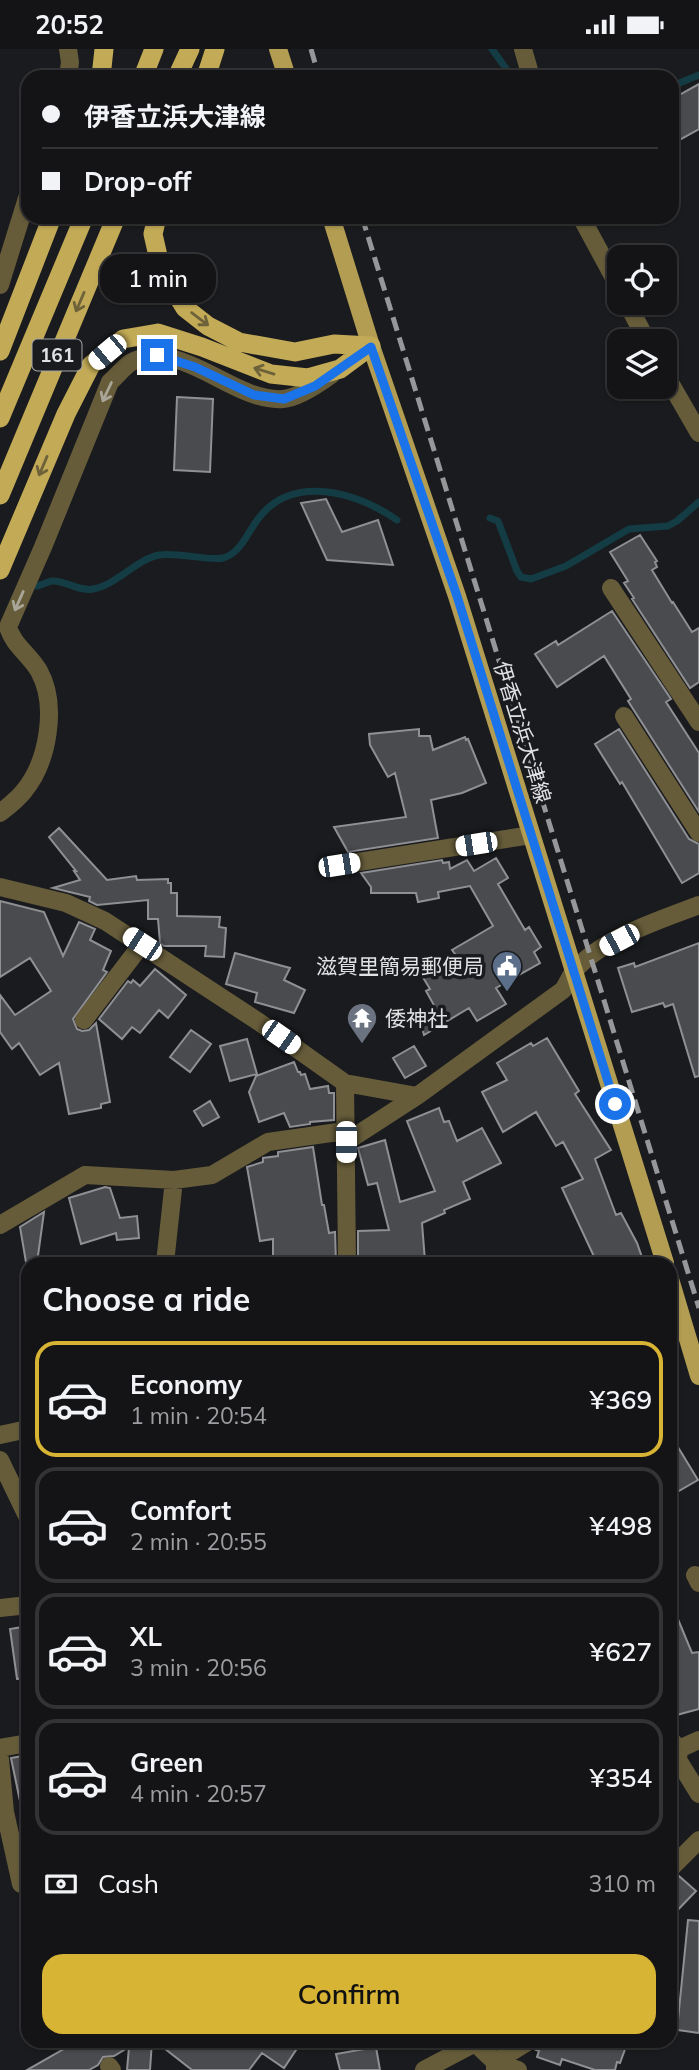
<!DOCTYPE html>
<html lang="en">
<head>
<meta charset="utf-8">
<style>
	:root { --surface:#141416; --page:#212123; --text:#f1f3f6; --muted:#9d9ea1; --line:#333335; --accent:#d8b434 }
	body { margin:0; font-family:Mulish,"Noto Sans JP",sans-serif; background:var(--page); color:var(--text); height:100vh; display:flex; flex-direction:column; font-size:26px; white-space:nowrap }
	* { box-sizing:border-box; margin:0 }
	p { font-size:23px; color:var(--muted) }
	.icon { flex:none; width:38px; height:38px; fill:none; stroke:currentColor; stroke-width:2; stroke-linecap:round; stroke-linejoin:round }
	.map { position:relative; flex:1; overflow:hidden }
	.details { position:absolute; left:21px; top:1208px; width:656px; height:791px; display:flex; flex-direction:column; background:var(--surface); border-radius:21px; box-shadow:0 2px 5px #0004,0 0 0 2px var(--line) }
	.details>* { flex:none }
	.hud { position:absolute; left:21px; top:21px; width:658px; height:154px; border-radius:21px; box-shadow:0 2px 5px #0004,0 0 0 2px var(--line); display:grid; align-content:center; height:154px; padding:0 21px; background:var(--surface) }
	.controls { position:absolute; left:607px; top:196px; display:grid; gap:14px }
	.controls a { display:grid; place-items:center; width:70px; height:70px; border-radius:14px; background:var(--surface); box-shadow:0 2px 5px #0004,0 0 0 2px var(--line); font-size:35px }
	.end { position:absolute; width:32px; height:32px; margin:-16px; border:9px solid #1a73e8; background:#fff; box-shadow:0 0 0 4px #fff }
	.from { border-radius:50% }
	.bubble { position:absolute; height:49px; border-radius:21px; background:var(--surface); box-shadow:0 2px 5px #0004,0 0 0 2px var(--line); font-size:23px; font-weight:600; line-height:49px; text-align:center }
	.car { position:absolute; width:21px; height:42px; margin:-21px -10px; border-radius:9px; box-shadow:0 0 5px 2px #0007; background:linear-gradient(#fff 24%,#345 0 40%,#fff 0 76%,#345 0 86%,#fff 0) }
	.hud b { display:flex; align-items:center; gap:24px; height:66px; font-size:26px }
	.hud b+b { border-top:2px solid var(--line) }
	.hud i { width:18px; height:18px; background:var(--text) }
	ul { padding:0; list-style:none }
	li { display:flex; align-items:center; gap:21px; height:116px; margin:0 14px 10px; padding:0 7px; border:4px solid var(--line); border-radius:21px }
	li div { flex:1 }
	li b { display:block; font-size:26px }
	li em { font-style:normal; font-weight:600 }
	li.selected { border-color:var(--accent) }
	li>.icon { width:63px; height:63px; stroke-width:1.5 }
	h2 { padding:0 21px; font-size:32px; line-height:84px }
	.pay { display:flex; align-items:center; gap:18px; height:77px; padding:0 21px; font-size:26px }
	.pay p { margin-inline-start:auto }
	.button { display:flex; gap:14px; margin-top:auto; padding:14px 21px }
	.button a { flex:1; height:80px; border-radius:21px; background:var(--accent); color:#111; font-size:28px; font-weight:600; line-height:80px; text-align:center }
	.status { display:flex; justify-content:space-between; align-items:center; height:49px; padding:0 35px; background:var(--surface); direction:ltr }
	.status svg { height:19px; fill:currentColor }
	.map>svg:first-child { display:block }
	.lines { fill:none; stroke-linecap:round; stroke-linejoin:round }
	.stream { stroke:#143c44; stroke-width:7 }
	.building { fill:#4a4b4f; stroke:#8f9094; stroke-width:2 }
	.minor { stroke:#665c3a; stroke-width:18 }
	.primary { stroke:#b29d52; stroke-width:18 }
	.trunk { stroke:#c2aa56; stroke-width:19 }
	.rail { stroke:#969799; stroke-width:5; stroke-dasharray:14 7; stroke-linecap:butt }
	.oneway { stroke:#6e623a }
	.oneway2 { stroke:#a9a597 }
	.route { stroke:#1a73e8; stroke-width:9 }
	.labels { text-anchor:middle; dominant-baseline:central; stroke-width:7; stroke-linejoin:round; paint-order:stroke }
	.shield { fill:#1a1b1e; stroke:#a5a6a8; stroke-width:2 }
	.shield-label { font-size:19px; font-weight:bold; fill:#e0e1e3 }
	.street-label { font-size:21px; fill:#e0e1e3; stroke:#1a1b1e }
	.poi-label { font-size:21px; fill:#e0e1e3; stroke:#1a1b1e; text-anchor:end }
</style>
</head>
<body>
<div class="status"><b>20:52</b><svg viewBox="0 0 49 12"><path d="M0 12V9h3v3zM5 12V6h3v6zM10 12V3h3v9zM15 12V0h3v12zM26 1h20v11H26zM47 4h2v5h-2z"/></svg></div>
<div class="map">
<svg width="699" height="2021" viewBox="0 0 699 2021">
	<rect width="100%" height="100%" fill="#1a1b1e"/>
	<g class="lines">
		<path class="stream" d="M 492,0 L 512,28
			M 672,37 L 699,26
			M 490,469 L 498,472 L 517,522 L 521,528 L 531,530 L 566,517 L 629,480 L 668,477 L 677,472 L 699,453
			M 37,537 C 41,536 47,533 52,532 C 65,531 79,543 93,540 C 117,536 135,511 159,506 C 177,503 209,512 223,509 C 240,505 248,483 258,470 C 292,424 357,443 397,471"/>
	</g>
	<path class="building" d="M 699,35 L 699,80 L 672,95 L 672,50 Z
		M 177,348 L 213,350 L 210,423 L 174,421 Z
		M 326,450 L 342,483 L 378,471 L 393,516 L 327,511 L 301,454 Z
		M 640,486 L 657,512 L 655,513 L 657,518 L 652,521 L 672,554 L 673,553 L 692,583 L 699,579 L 699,633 L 690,639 L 632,550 L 634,549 L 624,534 L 628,532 L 610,503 Z
		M 612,562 L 671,650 L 666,653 L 699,704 L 699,763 L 628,652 L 631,650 L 604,607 L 557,638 L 535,605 L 556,592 L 558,596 Z
		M 419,680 L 419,687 L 430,687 L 433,701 L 465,688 L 466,691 L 468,690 L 486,734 L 462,744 L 431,751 L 438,789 L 348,803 L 334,778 L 406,768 L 395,724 L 388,728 L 370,696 L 369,685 Z
		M 619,680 L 689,790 L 699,795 L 699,824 L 682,834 L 622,733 L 620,735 L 595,695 Z
		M 59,779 L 107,831 L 136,827 L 137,831 L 168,830 L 168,834 L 171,834 L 171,844 L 177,844 L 177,867 L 220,868 L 219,878 L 226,879 L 224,908 L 205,907 L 206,897 L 164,897 L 160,894 L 158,870 L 148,870 L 148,851 L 97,856 L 89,852 L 90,848 L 53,839 L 80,831 L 74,822 L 76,822 L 49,788 Z
		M 496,809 L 508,829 L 498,835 L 525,881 L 529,878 L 541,898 L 534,903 L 540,914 L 496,939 L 506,955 L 477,972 L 469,959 L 424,986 L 419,967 L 435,958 L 426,942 L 430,940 L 421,925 L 455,905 L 452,901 L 493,877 L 470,837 L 438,843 L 439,849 L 418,853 L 416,844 L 371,844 L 371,838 L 361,824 L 442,811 L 443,814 L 449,813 L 450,820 L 467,811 L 474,822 Z
		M 0,852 L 44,863 L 63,907 L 79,873 L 95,880 L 90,891 L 111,902 L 103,921 L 107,923 L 73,970 L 77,980 L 82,982 L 89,981 L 96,974 L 110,1053 L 101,1055 L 101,1059 L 69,1065 L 59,1014 L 40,1026 L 19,994 L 12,1000 L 0,983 L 0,946 L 15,966 L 51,942 L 30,909 L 0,928 Z
		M 699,894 L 699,1027 L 695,1028 L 673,955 L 665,958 L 663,954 L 632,963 L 618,919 L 634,914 L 635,918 Z
		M 235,904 L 290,919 L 284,931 L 305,941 L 294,964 L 255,953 L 257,944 L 226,935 Z
		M 155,920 L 186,946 L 168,969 L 159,961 L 140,984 L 132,978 L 122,990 L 99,970 L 128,932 L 131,934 L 133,931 L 140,937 Z
		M 191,981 L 211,995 L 190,1023 L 170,1008 Z
		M 547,989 L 579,1042 L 575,1045 L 611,1101 L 595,1110 L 616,1166 L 621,1164 L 637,1194 L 644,1214 L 597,1214 L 562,1139 L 583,1130 L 563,1093 L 556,1097 L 536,1063 L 503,1083 L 482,1043 L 507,1031 L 497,1014 L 531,994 L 533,997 Z
		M 247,990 L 257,1025 L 230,1032 L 220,997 Z
		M 414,997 L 426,1017 L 405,1029 L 393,1009 Z
		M 294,1013 L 298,1023 L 300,1023 L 301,1026 L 305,1025 L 310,1040 L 328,1037 L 329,1044 L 334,1044 L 334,1071 L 310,1073 L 310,1075 L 290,1078 L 284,1064 L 259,1073 L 249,1043 L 256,1027 Z
		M 210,1052 L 219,1068 L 203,1077 L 194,1062 Z
		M 439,1059 L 444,1073 L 449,1072 L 457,1092 L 482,1079 L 501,1114 L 463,1133 L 470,1150 L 444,1161 L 445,1164 L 422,1174 L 425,1212 L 399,1214 L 399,1211 L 392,1211 L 392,1208 L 358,1210 L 358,1182 L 389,1181 L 377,1134 L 368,1136 L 358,1099 L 385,1091 L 400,1153 L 435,1142 L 407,1072 Z
		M 313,1098 L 322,1156 L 324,1156 L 329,1184 L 335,1183 L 336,1214 L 273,1214 L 273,1190 L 260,1192 L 247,1118 L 263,1113 L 263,1109 L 278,1107 L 278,1103 Z
		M 105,1138 L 110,1139 L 120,1169 L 137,1167 L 139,1189 L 117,1191 L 116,1184 L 81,1195 L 69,1149 Z
		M 44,1163 L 37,1214 L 28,1214 L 28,1225 L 20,1178 Z
		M 670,1385 L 698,1431 L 670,1447 Z
		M 670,1551 L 692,1604 L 699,1603 L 699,1660 L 673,1667 L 670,1656 Z
		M 28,1577 L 28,1629 L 17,1630 L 10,1580 Z
		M 28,1706 L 28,1756 L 21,1757 L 11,1709 Z
		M 679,1827 L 696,1842 L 670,1869 L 670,1836 Z
		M 688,1871 L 699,1872 L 699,1984 L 677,1981 Z
		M 78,1992 L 152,1992 L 150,2021 L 127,2021 L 129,1998 L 114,2007 L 103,2008 L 98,2016 L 89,2021 L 27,2021 Z
		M 155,1992 L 302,1992 L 284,2019 L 262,2004 L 249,2021 L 192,2021 Z
		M 540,1992 L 628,1992 L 620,2014 L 617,2013 L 615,2021 L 595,2021 L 562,2010 L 560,2016 L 537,2008 L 539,2002 L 536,2001 Z
		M 376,1998 L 380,2021 L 340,2021 L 336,2005 Z"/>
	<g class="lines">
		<path class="minor" d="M 68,0 L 70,13 L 68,28
			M 523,0 L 531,28
			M 581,168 L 620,240
			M 0,236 L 28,146
			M 627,254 L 647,292
			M 665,325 L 699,384
			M 611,539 L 699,673
			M 624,667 L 699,784
			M 0,764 C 9,757 18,750 24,742 C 48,713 58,656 39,622 C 30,606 13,596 8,578 L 43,498 L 110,333 C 116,328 123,319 130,314 C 179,286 233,354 283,350 C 297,349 320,334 331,326
			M 339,816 L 531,786
			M 0,838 L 66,854 L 105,872 L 259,973 L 345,1034 L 347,1214
			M 84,971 L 142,895
			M 345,1034 L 417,1047 L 563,941 C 567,935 570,928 574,922 C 602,889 660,871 699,856
			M 346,1093 L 417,1047
			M 0,1176 L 85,1126 L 174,1131 L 212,1126 L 268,1093 L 345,1082
			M 165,1214 L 174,1131
			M 0,1386 L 28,1380
			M 0,1411 L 28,1469
			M 695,1526 L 699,1534
			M 0,1559 L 28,1556
			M 670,1690 L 679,1700 L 699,1691
			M 0,1699 L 28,1694
			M 679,1700 L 678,1711 L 699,1745
			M 0,1710 L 5,1763 L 21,1835
			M 670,1820 L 699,1791
			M 473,1992 L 495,2013 L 518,2021
			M 109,2017 L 112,2021
			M 424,2021 L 475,1994
			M 495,2021 L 495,2013 L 529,1992"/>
		<path class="primary" d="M 278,0 L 287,28
			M 331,168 L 371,297 L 457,547 L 665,1214
			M 670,1230 L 699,1327"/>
		<path class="trunk" d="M 101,28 L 104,0
			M 143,28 L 154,0
			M 177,28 L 190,0
			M 206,28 L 215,0
			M 157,168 L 153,185 L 161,220 L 185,259 L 208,277 L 239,293 L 295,303 L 334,295 L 371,297
			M 0,302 L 52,168
			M 0,369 L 84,168
			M 0,446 L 116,168
			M 0,521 L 66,365 L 91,316 L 123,290 L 158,284 L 202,298 L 271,325 L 308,329 L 340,320 L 371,297"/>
		<path class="rail" d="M 311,0 L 319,28
			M 362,168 L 699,1259"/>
	</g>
	<defs><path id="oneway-shaft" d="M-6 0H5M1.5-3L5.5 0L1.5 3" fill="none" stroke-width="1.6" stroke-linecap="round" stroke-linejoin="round" transform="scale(1.75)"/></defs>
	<g class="oneway">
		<use href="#oneway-shaft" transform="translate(80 253) rotate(113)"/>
		<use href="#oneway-shaft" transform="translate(200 270) rotate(37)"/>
		<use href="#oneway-shaft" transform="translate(264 322) rotate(-163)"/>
		<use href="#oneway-shaft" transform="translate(43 417) rotate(113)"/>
	</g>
	<g class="oneway2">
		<use href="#oneway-shaft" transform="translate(107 343) rotate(115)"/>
		<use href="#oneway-shaft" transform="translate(19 552) rotate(114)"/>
	</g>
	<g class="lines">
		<path class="route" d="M 157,306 L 195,318 L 254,346 L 284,350 L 315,337 L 371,298 L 457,547 L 615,1055"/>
	</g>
	<defs>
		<g id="civic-pin" transform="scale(1.575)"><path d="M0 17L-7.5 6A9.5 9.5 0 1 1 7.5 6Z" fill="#5c6f8a" stroke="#1a1b1e"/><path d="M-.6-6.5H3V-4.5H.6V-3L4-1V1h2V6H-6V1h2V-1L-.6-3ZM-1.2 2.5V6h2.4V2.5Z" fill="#fff"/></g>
		<g id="temple-pin" transform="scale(1.575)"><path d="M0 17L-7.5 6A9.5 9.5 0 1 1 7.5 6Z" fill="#6b7280" stroke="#1a1b1e"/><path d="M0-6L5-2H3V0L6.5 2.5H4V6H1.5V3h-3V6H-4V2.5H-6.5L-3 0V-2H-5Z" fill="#fff"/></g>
	</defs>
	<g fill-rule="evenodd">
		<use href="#civic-pin" x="507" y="917"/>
		<use href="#temple-pin" x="362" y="969"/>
	</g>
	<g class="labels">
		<rect class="shield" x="32.5" y="290.5" width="49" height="31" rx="5"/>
		<g class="shield-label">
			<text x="57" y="306">161</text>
		</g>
		<g class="street-label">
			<text transform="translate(523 683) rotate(73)">伊香立浜大津線</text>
		</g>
		<g class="poi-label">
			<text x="484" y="917">滋賀里簡易郵便局</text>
			<text x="385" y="969" text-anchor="start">倭神社</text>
		</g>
	</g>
</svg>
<div class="controls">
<a><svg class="icon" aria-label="locate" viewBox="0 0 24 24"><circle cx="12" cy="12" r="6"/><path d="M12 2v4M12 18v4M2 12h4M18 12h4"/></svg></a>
<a><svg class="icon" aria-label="layers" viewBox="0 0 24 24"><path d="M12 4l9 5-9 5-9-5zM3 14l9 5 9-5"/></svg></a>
</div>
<i class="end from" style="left:615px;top:1055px"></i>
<i class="end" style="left:157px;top:306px"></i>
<div class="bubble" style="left:100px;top:205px;width:116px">1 min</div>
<i class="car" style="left:107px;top:303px;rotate:230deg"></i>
<i class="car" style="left:476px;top:795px;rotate:261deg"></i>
<i class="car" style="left:339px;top:816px;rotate:81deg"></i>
<i class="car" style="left:619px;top:891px;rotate:242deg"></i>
<i class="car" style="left:142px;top:895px;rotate:303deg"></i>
<i class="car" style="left:281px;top:988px;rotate:125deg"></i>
<i class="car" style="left:346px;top:1093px;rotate:180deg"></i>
<div class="hud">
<b><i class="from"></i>伊香立浜大津線</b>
<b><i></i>Drop-off</b>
</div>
<section class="details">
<h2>Choose a ride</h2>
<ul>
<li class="selected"><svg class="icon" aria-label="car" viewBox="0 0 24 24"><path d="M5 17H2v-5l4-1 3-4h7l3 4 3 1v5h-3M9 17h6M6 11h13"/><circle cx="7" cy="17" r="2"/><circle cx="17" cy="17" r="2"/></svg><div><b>Economy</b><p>1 min · 20:54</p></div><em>¥369</em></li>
<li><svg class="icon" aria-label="car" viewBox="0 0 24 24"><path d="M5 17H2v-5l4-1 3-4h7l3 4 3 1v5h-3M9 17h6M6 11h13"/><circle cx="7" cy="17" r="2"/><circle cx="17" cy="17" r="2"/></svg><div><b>Comfort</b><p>2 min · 20:55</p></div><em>¥498</em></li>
<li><svg class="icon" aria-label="car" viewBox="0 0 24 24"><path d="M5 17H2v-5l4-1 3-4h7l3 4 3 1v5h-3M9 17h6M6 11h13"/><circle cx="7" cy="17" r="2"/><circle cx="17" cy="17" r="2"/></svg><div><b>XL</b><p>3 min · 20:56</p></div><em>¥627</em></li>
<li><svg class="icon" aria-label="car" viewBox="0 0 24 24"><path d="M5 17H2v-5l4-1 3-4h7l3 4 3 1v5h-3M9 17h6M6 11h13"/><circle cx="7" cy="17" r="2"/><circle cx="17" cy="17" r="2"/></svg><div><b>Green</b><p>4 min · 20:57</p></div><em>¥354</em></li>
</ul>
<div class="pay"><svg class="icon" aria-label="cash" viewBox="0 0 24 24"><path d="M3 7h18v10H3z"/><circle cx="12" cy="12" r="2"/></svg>Cash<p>310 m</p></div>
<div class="button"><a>Confirm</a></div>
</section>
</div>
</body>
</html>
